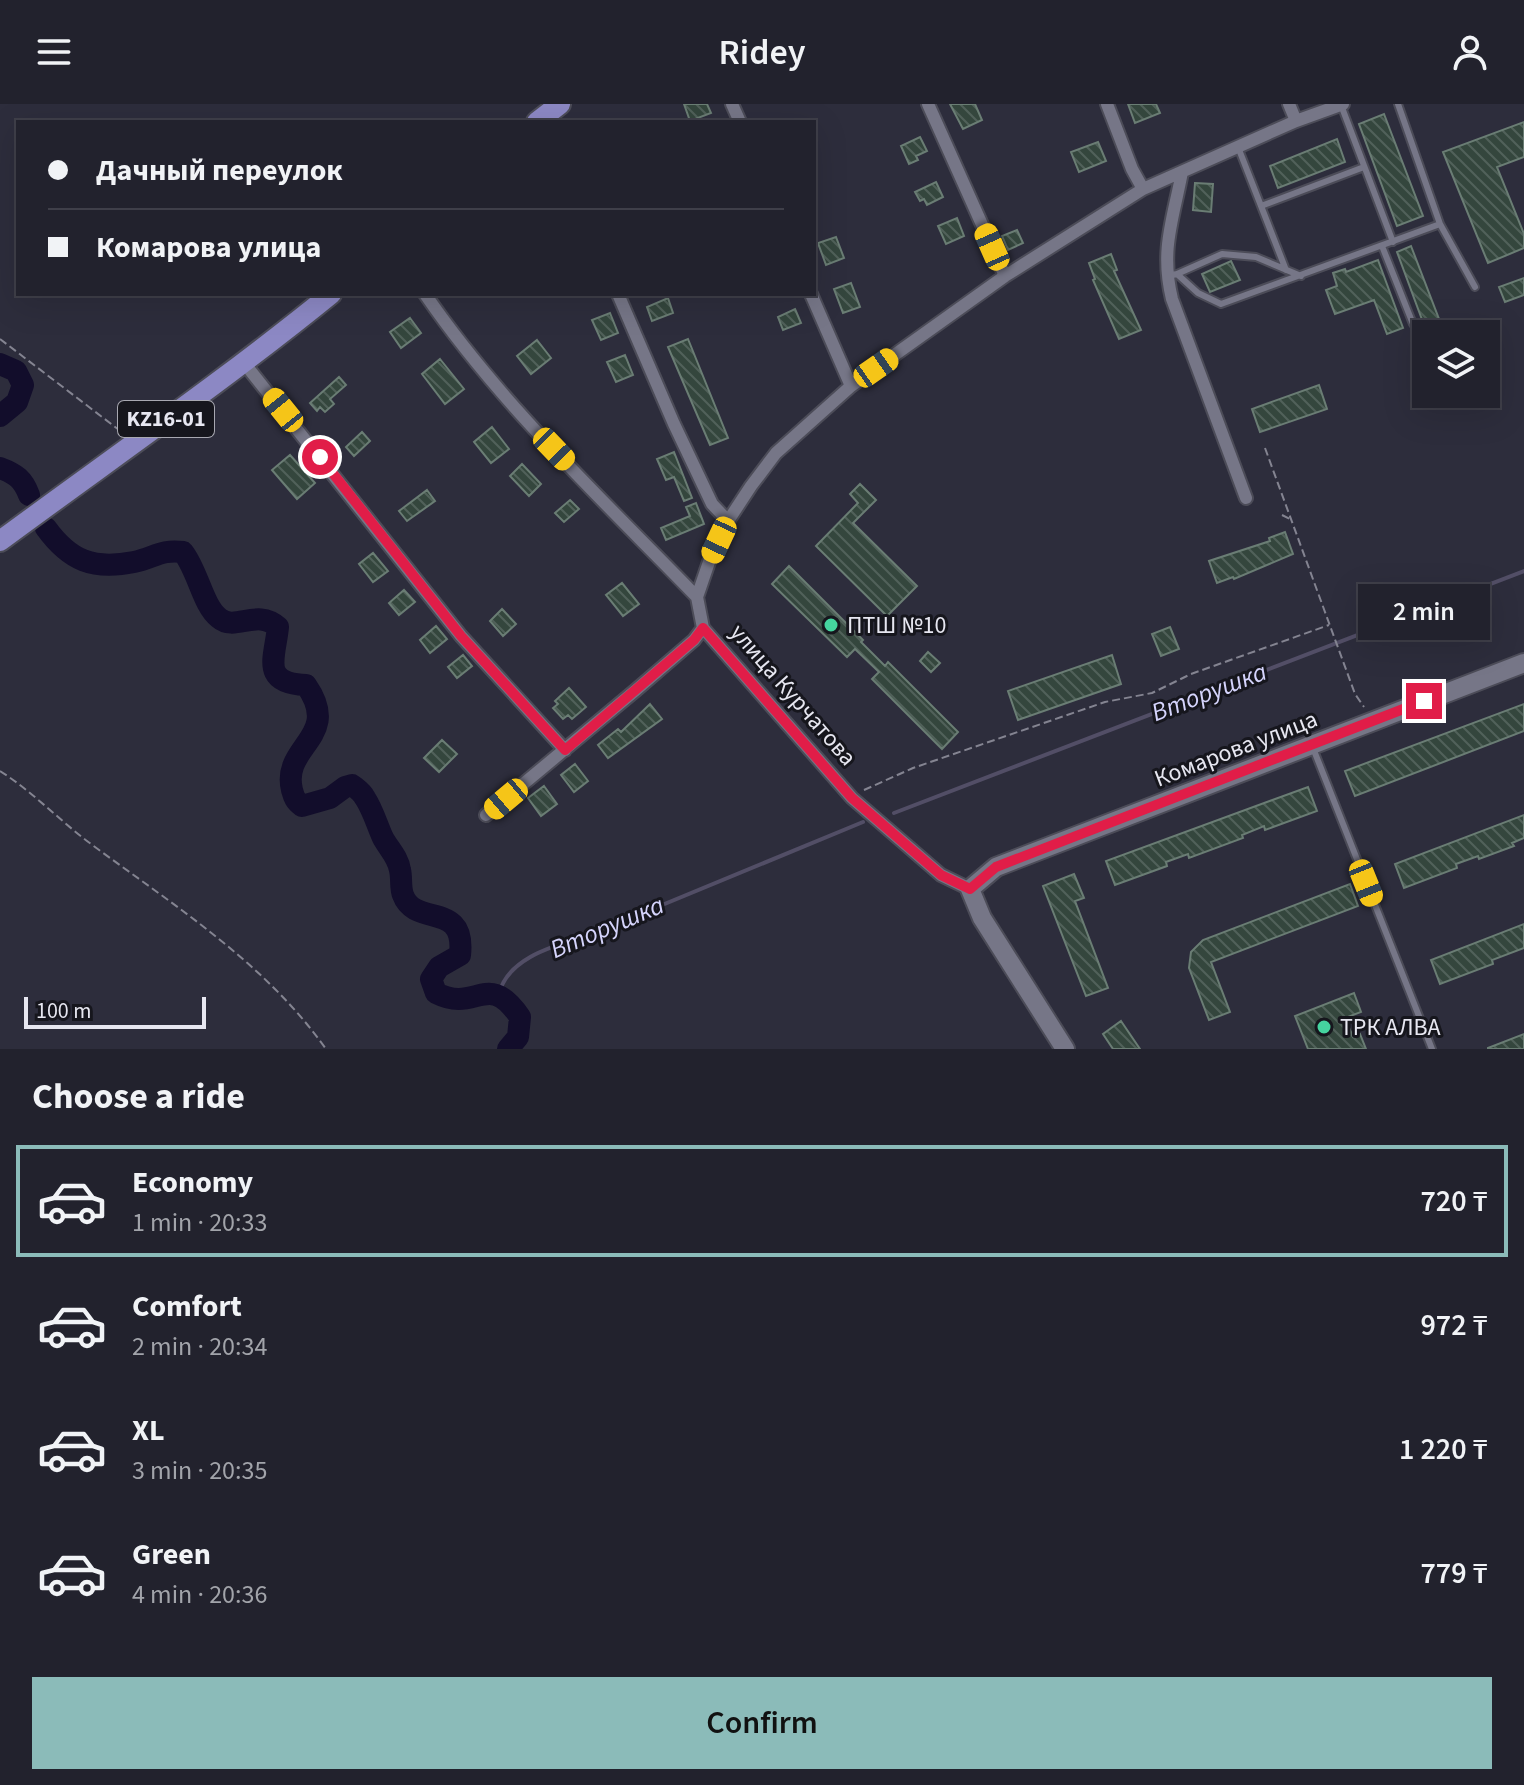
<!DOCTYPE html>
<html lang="en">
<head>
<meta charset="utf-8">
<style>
	:root { --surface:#22222d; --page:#2e2f39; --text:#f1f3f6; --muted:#a2a4aa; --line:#3f3f49; --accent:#8bbbb9 }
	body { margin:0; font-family:"Source Sans 3",sans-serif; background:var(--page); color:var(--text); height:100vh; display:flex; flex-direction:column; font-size:30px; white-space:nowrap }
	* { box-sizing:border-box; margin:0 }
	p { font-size:26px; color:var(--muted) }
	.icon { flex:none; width:44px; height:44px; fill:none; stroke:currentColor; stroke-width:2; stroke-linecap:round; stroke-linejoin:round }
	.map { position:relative; height:945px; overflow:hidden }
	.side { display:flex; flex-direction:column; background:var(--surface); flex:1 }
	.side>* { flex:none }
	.hud { position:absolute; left:16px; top:16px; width:800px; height:176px; border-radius:0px; box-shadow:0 8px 32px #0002,0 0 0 2px var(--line); display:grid; align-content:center; height:176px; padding:0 32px; background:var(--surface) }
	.controls { position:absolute; left:1412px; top:216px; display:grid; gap:16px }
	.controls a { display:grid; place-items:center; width:88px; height:88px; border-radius:0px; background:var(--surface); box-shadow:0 8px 32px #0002,0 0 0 2px var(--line); font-size:40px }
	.scale { position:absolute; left:24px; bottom:20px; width:182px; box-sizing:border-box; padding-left:8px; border:4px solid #e7e7f1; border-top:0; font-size:22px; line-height:28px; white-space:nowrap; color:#e7e7f1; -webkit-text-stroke:6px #16161d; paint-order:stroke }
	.end { position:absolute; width:36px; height:36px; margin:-18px; border:10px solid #e11d48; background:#fff; box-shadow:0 0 0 4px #fff }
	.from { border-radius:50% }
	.bubble { position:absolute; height:56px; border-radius:0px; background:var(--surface); box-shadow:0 8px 32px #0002,0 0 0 2px var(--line); font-size:26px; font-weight:600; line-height:56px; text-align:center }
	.car { position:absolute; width:24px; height:48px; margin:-24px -12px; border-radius:10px; box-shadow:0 0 6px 2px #0007; background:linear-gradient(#f5c518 24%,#345 0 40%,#f5c518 0 76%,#345 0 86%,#f5c518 0) }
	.hud b { display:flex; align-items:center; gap:28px; height:76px; font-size:30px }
	.hud b+b { border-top:2px solid var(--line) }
	.hud i { width:20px; height:20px; background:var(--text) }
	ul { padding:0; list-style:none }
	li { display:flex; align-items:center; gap:24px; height:112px; margin:0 16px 12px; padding:0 16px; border:4px solid transparent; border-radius:0px }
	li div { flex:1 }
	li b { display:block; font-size:30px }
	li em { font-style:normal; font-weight:600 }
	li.selected { border-color:var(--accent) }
	li>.icon { width:72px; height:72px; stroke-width:1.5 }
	h2 { padding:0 32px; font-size:36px; line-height:96px }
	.cta { display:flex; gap:16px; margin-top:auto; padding:16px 32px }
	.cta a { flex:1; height:92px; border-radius:0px; background:var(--accent); color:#111; font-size:32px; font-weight:600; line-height:92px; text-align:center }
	header { display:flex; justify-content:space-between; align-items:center; height:104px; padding:0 32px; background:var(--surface); font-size:36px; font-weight:600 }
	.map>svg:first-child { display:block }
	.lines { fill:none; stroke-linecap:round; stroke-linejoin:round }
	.stream { stroke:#524e66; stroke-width:4 }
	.river { stroke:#120d2b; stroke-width:22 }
	.building { fill:url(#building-back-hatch); stroke:#6a7d74; stroke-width:2 }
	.lane-casing { stroke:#4c4c58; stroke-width:10 }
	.street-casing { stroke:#4c4c58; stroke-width:16 }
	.secondary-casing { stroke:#4c4c58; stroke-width:22 }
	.primary-casing { stroke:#4c4c58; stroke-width:24 }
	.path { stroke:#848491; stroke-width:2; stroke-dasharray:8 4; stroke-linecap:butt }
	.lane { stroke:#767687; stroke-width:6 }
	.street { stroke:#767687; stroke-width:12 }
	.secondary { stroke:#767687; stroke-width:18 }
	.primary { stroke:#8c88c4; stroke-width:20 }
	.route { stroke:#e11d48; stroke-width:10 }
	.poi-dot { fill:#45d49f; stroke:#16161d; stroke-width:3 }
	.labels { text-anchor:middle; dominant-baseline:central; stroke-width:6; stroke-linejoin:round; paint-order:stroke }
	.shield { fill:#16161d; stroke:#a8a8b1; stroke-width:2 }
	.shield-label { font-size:22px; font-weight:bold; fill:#e7e7f1 }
	.poi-label { font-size:24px; fill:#e7e7f1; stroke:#16161d; text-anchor:start }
	.street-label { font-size:24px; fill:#e7e7f1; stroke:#16161d }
	.water-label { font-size:26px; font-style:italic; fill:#d5d4fc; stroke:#16161d }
</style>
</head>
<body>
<header><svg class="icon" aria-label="menu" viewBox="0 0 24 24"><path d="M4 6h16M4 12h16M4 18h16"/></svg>Ridey<svg class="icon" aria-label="person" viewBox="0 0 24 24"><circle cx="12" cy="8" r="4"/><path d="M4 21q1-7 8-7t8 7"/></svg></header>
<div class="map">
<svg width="1524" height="945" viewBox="0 0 1524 945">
	<defs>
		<pattern id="building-back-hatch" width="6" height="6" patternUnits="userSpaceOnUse" patternTransform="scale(2)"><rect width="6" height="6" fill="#34463d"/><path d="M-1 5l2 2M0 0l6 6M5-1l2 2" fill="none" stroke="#51615a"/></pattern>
	</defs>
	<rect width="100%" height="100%" fill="#2d2d3c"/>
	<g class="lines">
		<path class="stream" d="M 894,709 L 1524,467
			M 499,890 C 508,852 558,841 592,830 L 863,718"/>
		<path class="river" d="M 0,260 L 16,267 L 23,281 L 17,298 L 0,312
			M 0,364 C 16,370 23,375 29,391
			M 46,424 C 70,457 93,466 134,458 C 154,454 161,445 183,448 C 198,467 203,502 219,514 C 235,528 257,504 278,523 C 275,554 260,579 306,581 C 343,634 281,641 292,686 C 294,693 295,697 302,702 L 330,694 L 345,683 L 352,681 C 357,685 362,688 365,694 C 373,706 377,721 383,734 C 389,745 398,753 400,766 C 402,774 400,783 403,791 C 415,824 466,796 460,851 L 439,863 L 431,875 L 436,889 C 477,910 487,865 520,913 L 518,933 L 508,945"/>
	</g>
	<path class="building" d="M 684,0 L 707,0 L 711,9 L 690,17 Z
		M 950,0 L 975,0 L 982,16 L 963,25 Z
		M 1128,0 L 1156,0 L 1160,9 L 1135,19 Z
		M 1384,10 L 1423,112 L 1397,122 L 1359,20 Z
		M 1524,18 L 1524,53 L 1497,63 L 1524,130 L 1524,144 L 1488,159 L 1443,48 Z
		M 920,33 L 927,47 L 916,52 L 918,56 L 909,60 L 901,42 Z
		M 1337,35 L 1345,58 L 1278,84 L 1270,62 Z
		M 1098,38 L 1106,57 L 1079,68 L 1071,48 Z
		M 936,78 L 943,93 L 927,101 L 924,95 L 920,97 L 915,88 Z
		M 1195,79 L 1213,80 L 1211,108 L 1193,106 Z
		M 957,114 L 964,132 L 946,140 L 938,122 Z
		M 1017,126 L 1023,139 L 1008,146 L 1002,132 Z
		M 836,133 L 844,154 L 826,161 L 818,139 Z
		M 1411,142 L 1439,215 L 1424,221 L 1397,148 Z
		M 1111,150 L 1117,166 L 1114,167 L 1141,226 L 1119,235 L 1093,176 L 1095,175 L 1089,159 Z
		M 1378,156 L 1403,224 L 1387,230 L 1374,196 L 1335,210 L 1326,186 L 1337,182 L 1333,169 L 1345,165 L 1346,168 Z
		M 1231,157 L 1240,176 L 1210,188 L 1202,170 Z
		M 1524,174 L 1524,191 L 1505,198 L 1499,183 Z
		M 851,179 L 860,203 L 843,209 L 834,185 Z
		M 668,194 L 673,209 L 652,217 L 647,203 Z
		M 795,205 L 801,219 L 783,226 L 778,213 Z
		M 610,209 L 618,229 L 601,236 L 592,216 Z
		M 410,214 L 421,229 L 401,244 L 390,228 Z
		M 688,235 L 728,334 L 710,341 L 668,243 Z
		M 537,236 L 551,254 L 531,270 L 517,252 Z
		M 625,251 L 633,271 L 616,278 L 607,258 Z
		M 440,255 L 464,285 L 445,300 L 422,270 Z
		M 339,273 L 346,281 L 330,295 L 334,300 L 325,308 L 320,303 L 317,307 L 310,299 Z
		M 1319,281 L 1327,305 L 1260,328 L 1252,305 Z
		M 492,323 L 509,345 L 491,359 L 474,338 Z
		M 362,328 L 370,337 L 354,352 L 346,343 Z
		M 674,348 L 692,394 L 684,397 L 674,373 L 666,376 L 657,355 Z
		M 290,351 L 315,379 L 297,395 L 272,366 Z
		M 522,360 L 541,380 L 529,392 L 510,372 Z
		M 860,380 L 876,396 L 853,419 L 917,482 L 887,512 L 816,442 L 858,399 L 850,390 Z
		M 427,386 L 435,397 L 407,417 L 399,407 Z
		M 570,396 L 579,405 L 564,418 L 555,409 Z
		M 696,399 L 704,420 L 666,436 L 661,424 L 690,412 L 686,403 Z
		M 1285,428 L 1293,450 L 1234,475 L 1233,473 L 1217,479 L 1209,457 L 1270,437 L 1269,434 Z
		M 373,449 L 388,467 L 373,478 L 359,460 Z
		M 789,462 L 863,536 L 861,538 L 885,562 L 888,558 L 958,628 L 942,645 L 872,575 L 879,568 L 855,545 L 847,553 L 772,480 Z
		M 622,479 L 639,500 L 623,512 L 606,491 Z
		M 404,486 L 415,498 L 399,511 L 389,499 Z
		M 502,505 L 516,520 L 503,532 L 490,517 Z
		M 436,522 L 447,535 L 430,549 L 420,536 Z
		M 1170,523 L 1179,545 L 1161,552 L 1152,530 Z
		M 928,548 L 940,559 L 931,568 L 920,557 Z
		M 463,551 L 472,562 L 457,574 L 448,563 Z
		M 1112,551 L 1121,580 L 1018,616 L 1008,587 Z
		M 569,584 L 586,603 L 572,615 L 568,611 L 563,615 L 553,604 L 558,600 L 555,597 Z
		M 650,600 L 662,615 L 608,654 L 598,641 L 618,625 L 621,628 Z
		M 1524,600 L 1524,627 L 1355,692 L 1345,667 Z
		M 442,636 L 457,650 L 439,668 L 424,654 Z
		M 575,660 L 588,677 L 574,688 L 561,671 Z
		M 544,682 L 557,700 L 541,712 L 528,694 Z
		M 1308,683 L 1317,707 L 1265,726 L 1264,722 L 1242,731 L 1243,734 L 1189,754 L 1188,750 L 1166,758 L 1167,762 L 1115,781 L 1106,757 Z
		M 1524,711 L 1524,734 L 1512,739 L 1514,742 L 1479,755 L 1478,752 L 1456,760 L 1457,764 L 1404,784 L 1395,760 Z
		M 1074,770 L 1084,794 L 1075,797 L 1108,884 L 1086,892 L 1043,782 Z
		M 1350,780 L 1358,802 L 1211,858 L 1230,908 L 1209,916 L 1189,864 L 1191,848 L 1203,836 Z
		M 1524,820 L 1524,844 L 1492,856 L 1493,860 L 1440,880 L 1431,856 Z
		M 1354,889 L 1361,908 L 1345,914 L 1353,933 L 1360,930 L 1366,945 L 1308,945 L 1295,912 Z
		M 1121,917 L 1140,945 L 1113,945 L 1103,930 Z
		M 1524,930 L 1524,945 L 1488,945 L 1488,944 Z"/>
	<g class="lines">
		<g class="lane-casing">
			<path id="lane" d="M 1398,0 L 1440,120 L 1475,183
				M 1341,1 L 1393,138
				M 1238,43 L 1286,166
				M 1261,102 L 1364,63
				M 1382,142 L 1413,220
				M 1177,170 L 1222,150 L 1256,153 L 1301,172
				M 1167,172 L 1177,170 L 1198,189 L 1221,200 L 1440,120
				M 1313,644 L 1432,945"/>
		</g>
		<g class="street-casing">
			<path id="street" d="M 732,0 L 740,18
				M 928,0 L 1005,172
				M 1107,0 L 1132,65 L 1143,85
				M 1289,0 L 1296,17
				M 1182,68 C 1173,116 1160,146 1172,195 L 1246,394
				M 425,190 C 502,302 603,396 697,493 L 703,524 L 852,694 L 941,771 L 970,785
				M 618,190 L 674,320 L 712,400 L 728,417
				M 811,190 L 851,282
				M 245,260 L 461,532 L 565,646
				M 697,493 L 710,455 L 728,417 L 751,382 L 776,349 L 851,282 L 1005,172 L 1143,85 L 1296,17 L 1343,0
				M 486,711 L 636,586 L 694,536 L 703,524"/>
		</g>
		<g class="secondary-casing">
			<path id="secondary" d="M 1065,945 L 982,814 L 970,785 L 996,763 L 1524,559"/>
		</g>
		<g class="primary-casing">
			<path id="primary" d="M 537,18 L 560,0
				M 0,437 C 111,355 224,277 331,190"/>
		</g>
		<path class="path" d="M 0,235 L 123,329
			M 1265,344 L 1355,590 L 1364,603
			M 1282,411 L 1290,415
			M 0,667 C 33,688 60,717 91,740 C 176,803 264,858 326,945
			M 864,686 L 913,664 L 1105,598 L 1152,589 L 1191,570 L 1329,521"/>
		<use href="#lane" class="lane"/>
		<use href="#street" class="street"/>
		<use href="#secondary" class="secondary"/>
		<use href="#primary" class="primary"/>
	</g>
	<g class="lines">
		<path class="route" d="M 320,353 L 461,532 L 565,646 L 694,536 L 703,524 L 852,694 L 941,771 L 970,785 L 996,763 L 1424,597"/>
	</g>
	<g class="poi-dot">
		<circle cx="831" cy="521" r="8"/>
		<circle cx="1324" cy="923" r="8"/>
	</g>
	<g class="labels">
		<rect class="shield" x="118" y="297" width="96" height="36" rx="6"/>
		<g class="shield-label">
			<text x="166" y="315">KZ16-01</text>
		</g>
		<g class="poi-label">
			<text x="847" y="521">ПТШ №10</text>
			<text x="1340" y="923">ТРК АЛВА</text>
		</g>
		<g class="street-label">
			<text transform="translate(793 591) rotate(49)">улица Курчатова</text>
			<text transform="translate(1236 645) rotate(-21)">Комарова улица</text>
		</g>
		<g class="water-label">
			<text transform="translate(1209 588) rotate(-21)">Вторушка</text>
			<text transform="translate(607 823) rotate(-23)">Вторушка</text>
		</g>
	</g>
</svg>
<div class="controls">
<a><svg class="icon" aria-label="layers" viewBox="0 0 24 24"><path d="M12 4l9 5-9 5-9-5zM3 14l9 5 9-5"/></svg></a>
</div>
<div class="scale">100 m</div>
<i class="end from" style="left:320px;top:353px"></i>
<i class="end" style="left:1424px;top:597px"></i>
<div class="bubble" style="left:1358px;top:480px;width:132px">2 min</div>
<i class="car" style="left:992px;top:143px;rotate:336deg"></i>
<i class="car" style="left:876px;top:264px;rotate:55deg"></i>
<i class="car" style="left:283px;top:306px;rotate:321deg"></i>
<i class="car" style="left:554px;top:345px;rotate:136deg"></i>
<i class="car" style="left:719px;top:436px;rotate:205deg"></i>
<i class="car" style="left:506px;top:695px;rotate:230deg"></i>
<i class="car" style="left:1366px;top:779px;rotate:158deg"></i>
<div class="hud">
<b><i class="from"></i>Дачный переулок</b>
<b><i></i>Комарова улица</b>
</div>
</div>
<section class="side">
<h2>Choose a ride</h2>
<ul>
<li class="selected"><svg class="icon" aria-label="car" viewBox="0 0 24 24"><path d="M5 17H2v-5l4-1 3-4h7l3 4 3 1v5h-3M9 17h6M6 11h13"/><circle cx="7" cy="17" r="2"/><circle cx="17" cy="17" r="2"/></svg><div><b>Economy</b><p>1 min · 20:33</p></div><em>720 ₸</em></li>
<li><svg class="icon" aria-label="car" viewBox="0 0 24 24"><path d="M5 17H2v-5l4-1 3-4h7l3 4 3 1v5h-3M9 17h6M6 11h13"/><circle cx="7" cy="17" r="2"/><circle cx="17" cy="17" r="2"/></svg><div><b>Comfort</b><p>2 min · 20:34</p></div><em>972 ₸</em></li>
<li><svg class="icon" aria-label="car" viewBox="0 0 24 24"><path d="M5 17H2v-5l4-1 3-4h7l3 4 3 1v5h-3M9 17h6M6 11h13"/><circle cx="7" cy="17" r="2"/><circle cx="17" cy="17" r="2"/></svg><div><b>XL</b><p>3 min · 20:35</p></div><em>1 220 ₸</em></li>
<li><svg class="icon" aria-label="car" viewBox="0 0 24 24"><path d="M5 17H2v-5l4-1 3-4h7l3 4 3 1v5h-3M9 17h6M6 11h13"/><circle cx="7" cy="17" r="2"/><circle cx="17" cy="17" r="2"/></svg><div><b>Green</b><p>4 min · 20:36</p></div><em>779 ₸</em></li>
</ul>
<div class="cta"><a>Confirm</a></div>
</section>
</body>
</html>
